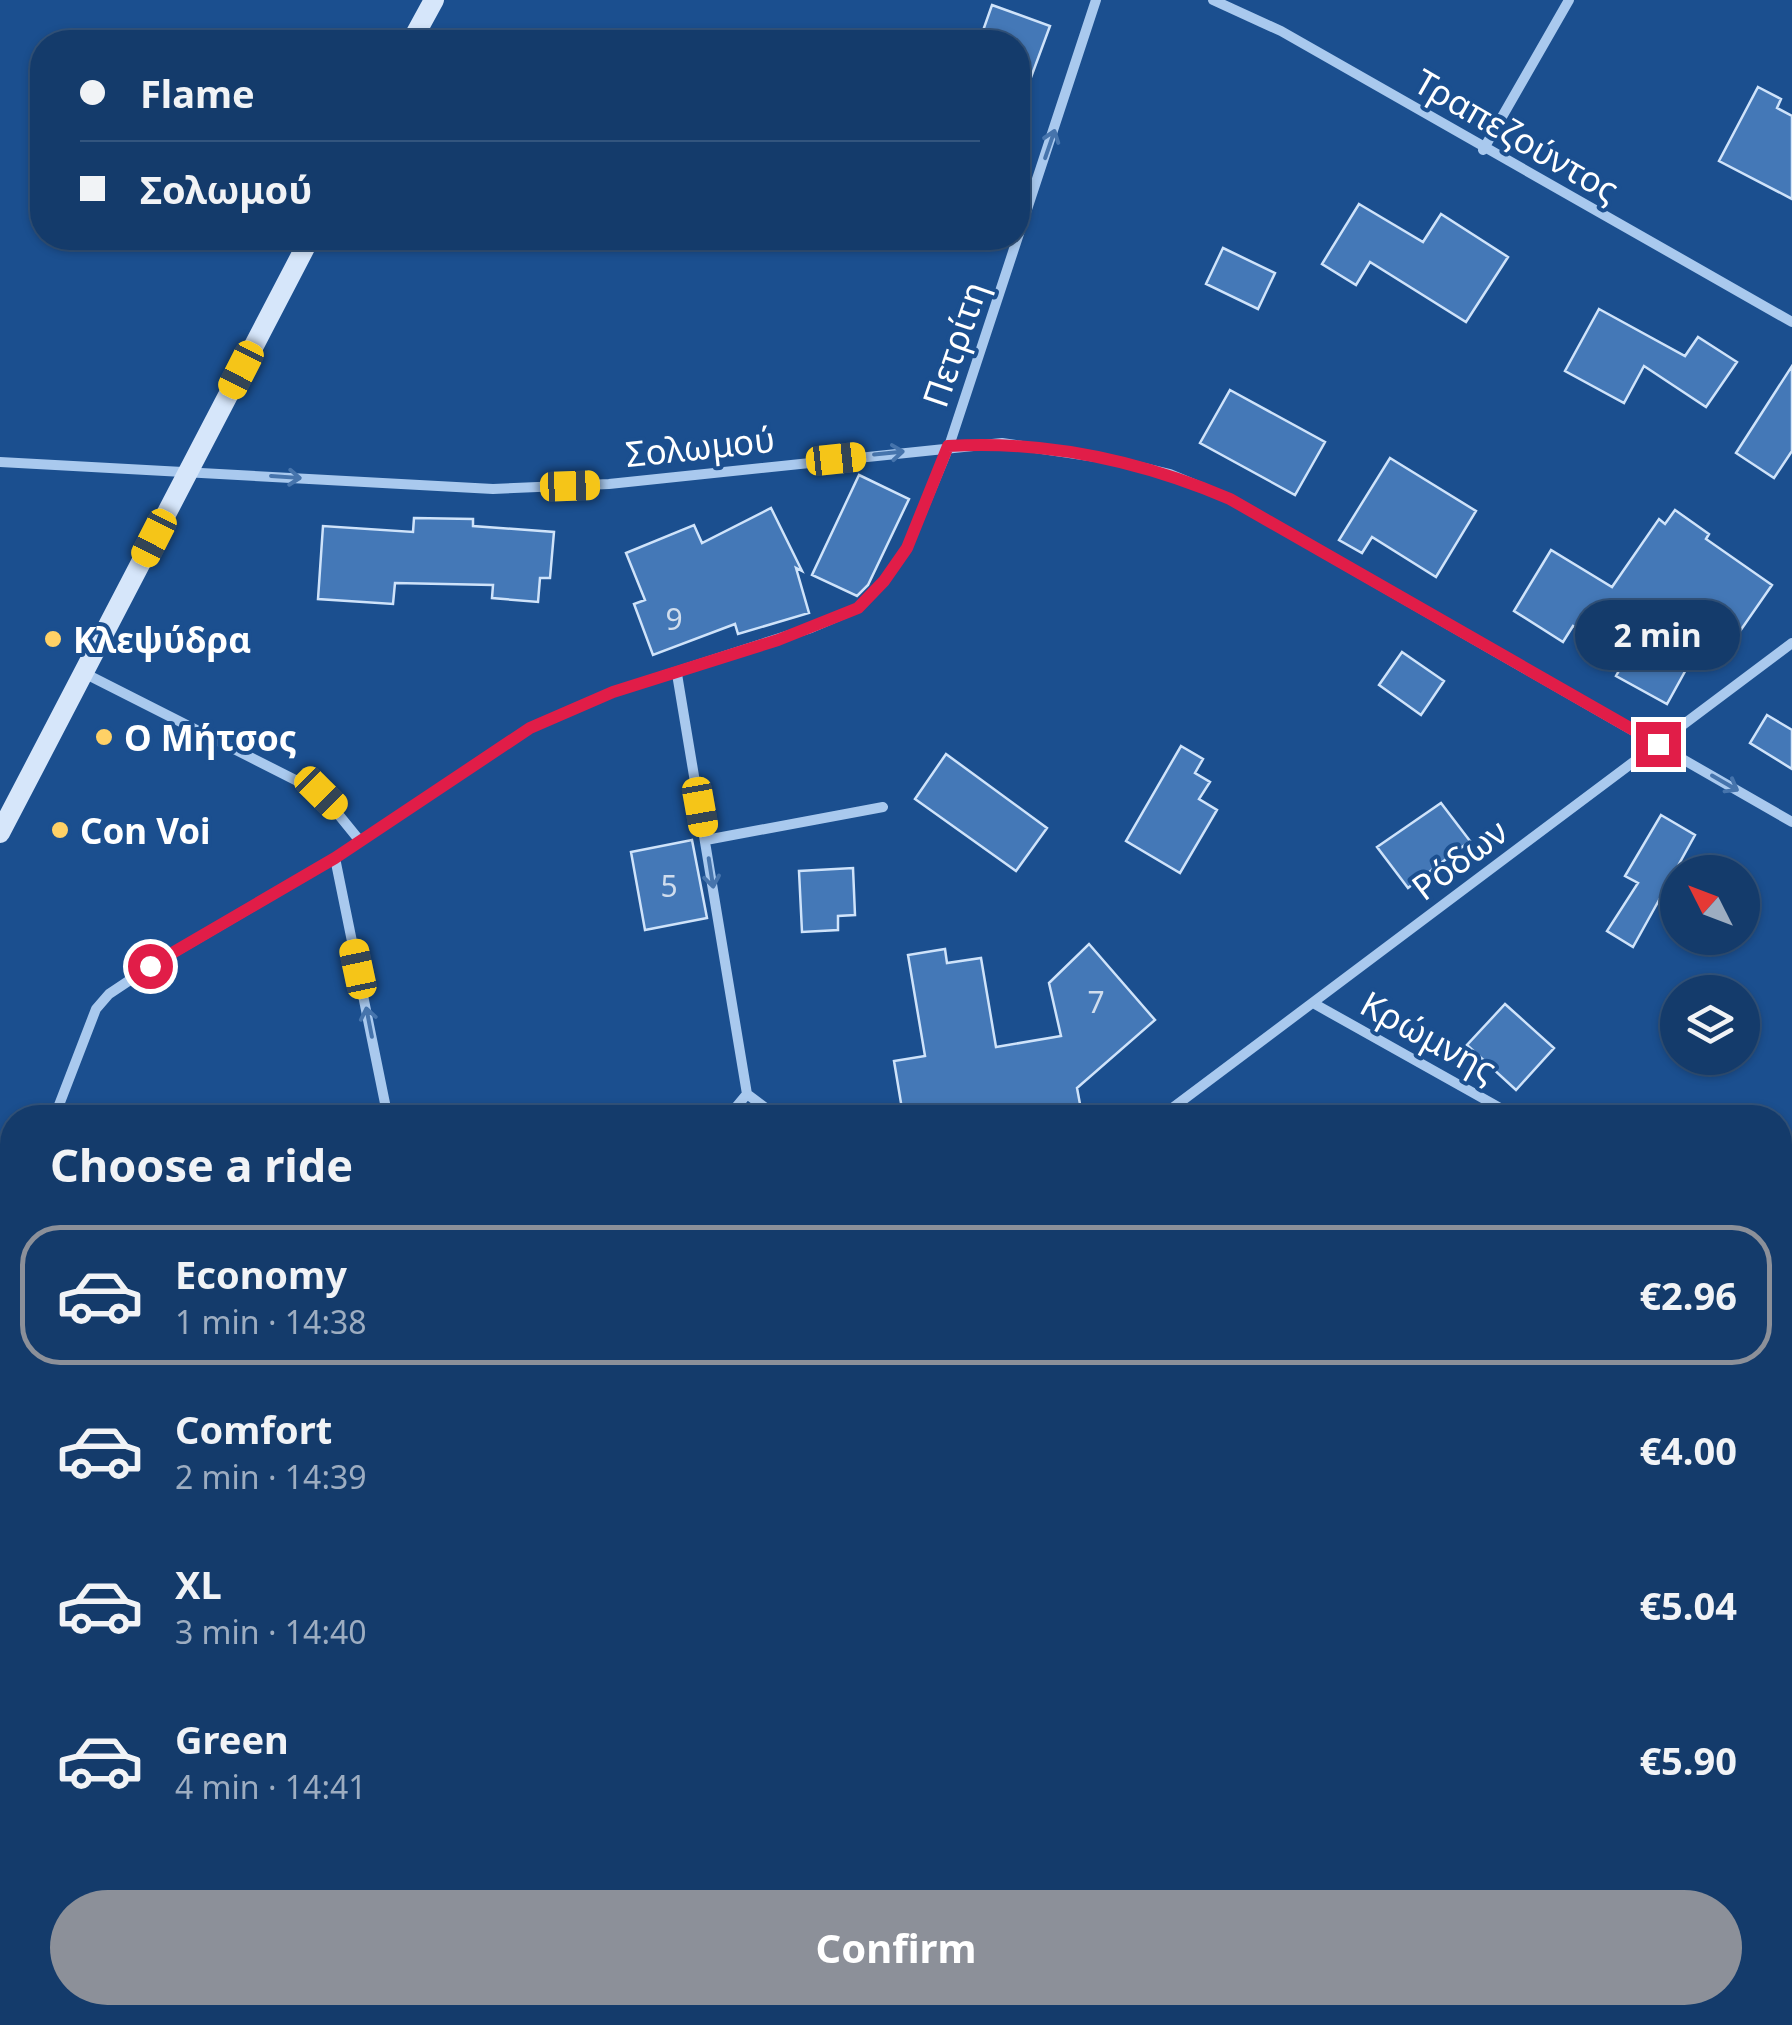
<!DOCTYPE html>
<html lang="en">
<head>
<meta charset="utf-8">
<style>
	:root { --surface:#143b6b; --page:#214673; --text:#f1f3f6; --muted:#9dadc1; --line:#33557e; --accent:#8c9099 }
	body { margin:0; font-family:"Noto Sans",sans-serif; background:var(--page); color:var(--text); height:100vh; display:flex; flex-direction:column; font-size:38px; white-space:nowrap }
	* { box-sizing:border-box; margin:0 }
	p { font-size:32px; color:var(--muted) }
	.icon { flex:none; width:55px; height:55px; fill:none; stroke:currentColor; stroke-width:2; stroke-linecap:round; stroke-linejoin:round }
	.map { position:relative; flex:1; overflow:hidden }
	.drawer { position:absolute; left:0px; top:1105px; width:1792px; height:920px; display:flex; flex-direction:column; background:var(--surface); border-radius:40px 40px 0 0; box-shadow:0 2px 8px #0004,0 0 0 2px var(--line) }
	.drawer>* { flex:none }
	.banner { position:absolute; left:30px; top:30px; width:1000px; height:220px; border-radius:40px; box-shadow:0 2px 8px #0004,0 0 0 2px var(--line); display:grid; align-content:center; height:220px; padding:0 50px; background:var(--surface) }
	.needle { width:65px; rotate:312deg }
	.fabs { position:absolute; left:1660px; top:855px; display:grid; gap:20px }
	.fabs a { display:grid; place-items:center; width:100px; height:100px; border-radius:50%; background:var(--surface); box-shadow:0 2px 8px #0004,0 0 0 2px var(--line); font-size:50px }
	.end { position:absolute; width:45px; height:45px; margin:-22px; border:12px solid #e11d48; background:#fff; box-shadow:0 0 0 5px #fff }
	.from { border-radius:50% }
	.bubble { position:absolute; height:70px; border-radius:35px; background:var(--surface); box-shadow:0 2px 8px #0004,0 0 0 2px var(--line); font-size:32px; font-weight:700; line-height:70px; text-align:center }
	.car { position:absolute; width:30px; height:60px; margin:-30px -15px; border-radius:12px; box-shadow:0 0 8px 2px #0007; background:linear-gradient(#f5c518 24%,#345 0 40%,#f5c518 0 76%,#345 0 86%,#f5c518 0) }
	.banner b { display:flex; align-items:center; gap:35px; height:95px; font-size:38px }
	.banner b+b { border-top:2px solid var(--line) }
	.banner i { width:25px; height:25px; background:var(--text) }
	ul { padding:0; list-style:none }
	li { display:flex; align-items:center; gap:30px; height:140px; margin:0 20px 15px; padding:0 30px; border:5px solid transparent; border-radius:40px }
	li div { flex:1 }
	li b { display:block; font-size:38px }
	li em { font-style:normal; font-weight:700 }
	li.on { border-color:var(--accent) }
	li>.icon { width:90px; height:90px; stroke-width:1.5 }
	h2 { padding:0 50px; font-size:45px; line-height:120px }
	.button { display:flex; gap:20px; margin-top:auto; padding:20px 50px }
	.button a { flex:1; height:115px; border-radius:60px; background:var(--accent); color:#fff; font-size:40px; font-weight:700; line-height:115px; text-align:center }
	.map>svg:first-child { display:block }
	.building { fill:#4478b7; stroke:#cfe3fa; stroke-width:2.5 }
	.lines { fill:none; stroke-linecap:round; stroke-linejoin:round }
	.street { stroke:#a9c9ee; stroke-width:10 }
	.secondary { stroke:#d6e6fa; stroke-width:20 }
	.primary { stroke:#f0f6ff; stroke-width:25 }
	.oneway { stroke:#4674ac }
	.route { stroke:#e11d48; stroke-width:12 }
	.poi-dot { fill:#ffd166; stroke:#1b4f8f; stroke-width:4 }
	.labels { text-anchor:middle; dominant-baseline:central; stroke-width:8; stroke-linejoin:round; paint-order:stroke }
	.number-label { font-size:30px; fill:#d0dded }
	.street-label { font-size:35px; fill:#fff; stroke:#1b4f8f }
	.poi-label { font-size:35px; font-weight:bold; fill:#fff; stroke:#1b4f8f; text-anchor:start }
</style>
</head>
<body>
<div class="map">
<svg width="1792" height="2025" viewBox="0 0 1792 2025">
	<rect width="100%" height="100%" fill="#1b4f8f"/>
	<path class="building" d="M 992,5 L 1050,26 L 1020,107 L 1018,42 L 979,42 Z
		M 1758,87 L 1781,99 L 1777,108 L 1792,116 L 1792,199 L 1719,161 Z
		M 1359,204 L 1423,242 L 1441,214 L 1508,257 L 1466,322 L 1370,262 L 1356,285 L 1322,264 Z
		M 1223,248 L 1275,273 L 1258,309 L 1206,284 Z
		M 1599,309 L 1685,356 L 1698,337 L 1737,362 L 1706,407 L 1644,366 L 1624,403 L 1565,371 Z
		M 1792,366 L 1792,451 L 1774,478 L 1736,453 Z
		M 1230,390 L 1325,442 L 1295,495 L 1200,443 Z
		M 1390,458 L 1476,511 L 1436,577 L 1372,537 L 1362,553 L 1339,540 Z
		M 859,475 L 909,499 L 868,585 L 857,596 L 812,575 Z
		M 771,508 L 802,571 L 796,568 L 809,613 L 738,634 L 735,624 L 653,655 L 634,604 L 645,600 L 626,553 L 694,525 L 702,543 Z
		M 1675,510 L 1709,534 L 1706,539 L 1772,585 L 1738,634 L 1715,617 L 1667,704 L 1616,676 L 1626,658 L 1573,626 L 1563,642 L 1514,611 L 1551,550 L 1612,587 L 1659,519 L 1665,524 Z
		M 414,518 L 473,519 L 473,526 L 554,532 L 550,578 L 540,578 L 538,602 L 492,598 L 493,585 L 395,583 L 393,604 L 318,599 L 323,526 L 413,532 Z
		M 1402,652 L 1444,681 L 1421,715 L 1379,685 Z
		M 1767,715 L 1792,730 L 1792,769 L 1750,743 Z
		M 1181,746 L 1203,759 L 1195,773 L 1210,782 L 1199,799 L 1217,810 L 1180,873 L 1126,841 Z
		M 946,754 L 1047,828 L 1016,871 L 915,799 Z
		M 1441,803 L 1470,841 L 1408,888 L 1377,847 Z
		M 1661,815 L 1695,835 L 1633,947 L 1607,931 L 1638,883 L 1625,876 Z
		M 692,840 L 707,918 L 645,930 L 631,852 Z
		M 853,868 L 855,915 L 838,916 L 838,930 L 802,932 L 799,871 Z
		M 1089,944 L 1155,1020 L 1077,1088 L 1080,1104 L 1000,1118 L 928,1118 L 927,1111 L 903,1115 L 894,1061 L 925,1056 L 908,955 L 945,949 L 947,963 L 981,958 L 996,1047 L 1061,1036 L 1049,983 Z
		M 1505,1004 L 1554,1048 L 1516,1090 L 1467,1045 Z"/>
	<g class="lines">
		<path class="street" d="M 1213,0 L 1281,31 L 1792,322
			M 1483,150 L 1569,0
			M 0,462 L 493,489 L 609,484 L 1002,443 L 1103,458 L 1170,474 L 1230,499 L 1792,822
			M 84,673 L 321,793 L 360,841
			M 677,674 L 747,1094 L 779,1118
			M 706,840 L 883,807
			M 335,858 L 388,1118
			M 1313,1003 L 1518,1118
			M 54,1118 L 96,1009 L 109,994 L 151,966 L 335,858 L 530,728 L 613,692 L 811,628 L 858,608 L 884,581 L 907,548 L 949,446 L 1096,0
			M 727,1118 L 747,1094
			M 1159,1118 L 1792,643
			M 1780,1273 L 1792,1251
			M 0,1313 L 12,1310
			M 1780,1629 L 1792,1631
			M 1780,1965 L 1792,1972
			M 185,2012 L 221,2025
			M 272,2025 L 278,2012
			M 909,2025 L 915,2012
			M 1451,2025 L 1454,2012"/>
		<path class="secondary" d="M 411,42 L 434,0
			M 0,833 L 310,238"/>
		<path class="primary" d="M 0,1157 L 12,1193
			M 111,2025 L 112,2012"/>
	</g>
	<defs><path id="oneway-shaft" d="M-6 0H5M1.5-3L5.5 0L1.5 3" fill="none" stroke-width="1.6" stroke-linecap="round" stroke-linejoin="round" transform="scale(2.5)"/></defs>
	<g class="oneway">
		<use href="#oneway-shaft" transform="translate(1050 144) rotate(-71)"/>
		<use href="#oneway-shaft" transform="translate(889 453) rotate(-6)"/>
		<use href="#oneway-shaft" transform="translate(286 477) rotate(4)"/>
		<use href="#oneway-shaft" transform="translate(1725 783) rotate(30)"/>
		<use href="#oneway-shaft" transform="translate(711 873) rotate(81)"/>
		<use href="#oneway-shaft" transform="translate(369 1022) rotate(-101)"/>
	</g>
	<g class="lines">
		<path class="route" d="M 150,966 L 335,858 L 530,728 L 613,692 L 778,640 L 858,608 L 884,581 L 907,548 L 948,446 C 1046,440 1141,461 1230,499 L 1658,744"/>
	</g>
	<g class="poi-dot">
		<circle cx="53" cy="639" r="10"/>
		<circle cx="104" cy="737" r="10"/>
		<circle cx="60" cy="830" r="10"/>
	</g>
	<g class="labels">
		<g class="number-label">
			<text x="674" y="618">9</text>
			<text x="669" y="885">5</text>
			<text x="1096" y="1001">7</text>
		</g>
		<g class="street-label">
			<text transform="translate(1517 135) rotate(30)">Τραπεζούντος</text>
			<text transform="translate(954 344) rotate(-71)">Πετρίτη</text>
			<text transform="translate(700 446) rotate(-6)">Σολωμού</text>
			<text transform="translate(1459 859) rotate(-37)">Ρόδων</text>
			<text transform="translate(1429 1036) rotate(29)">Κρώμνης</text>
		</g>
		<g class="poi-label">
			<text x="73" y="639">Κλεψύδρα</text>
			<text x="124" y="737">Ο Μήτσος</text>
			<text x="80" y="830">Con Voi</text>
		</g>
	</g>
</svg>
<div class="fabs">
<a><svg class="needle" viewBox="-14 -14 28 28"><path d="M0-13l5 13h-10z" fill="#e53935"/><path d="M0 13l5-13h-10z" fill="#9dadc1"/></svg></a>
<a><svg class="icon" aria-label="layers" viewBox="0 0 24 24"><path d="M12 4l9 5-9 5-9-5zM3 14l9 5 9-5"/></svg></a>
</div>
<i class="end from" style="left:150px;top:966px"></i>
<i class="end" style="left:1658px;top:744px"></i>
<div class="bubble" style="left:1575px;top:600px;width:165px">2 min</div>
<i class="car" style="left:241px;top:370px;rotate:207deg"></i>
<i class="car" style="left:836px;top:459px;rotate:84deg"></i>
<i class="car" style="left:570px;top:486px;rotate:88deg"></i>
<i class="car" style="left:154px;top:538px;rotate:207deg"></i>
<i class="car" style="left:321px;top:793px;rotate:135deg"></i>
<i class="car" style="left:700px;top:807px;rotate:170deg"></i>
<i class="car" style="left:358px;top:969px;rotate:348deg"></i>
<div class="banner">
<b><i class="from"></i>Flame</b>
<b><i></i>Σολωμού</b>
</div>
<section class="drawer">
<h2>Choose a ride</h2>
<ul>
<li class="on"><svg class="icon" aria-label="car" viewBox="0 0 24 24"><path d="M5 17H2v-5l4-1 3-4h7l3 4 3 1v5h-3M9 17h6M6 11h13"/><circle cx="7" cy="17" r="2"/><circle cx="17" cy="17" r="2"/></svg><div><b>Economy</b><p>1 min · 14:38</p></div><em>€2.96</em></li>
<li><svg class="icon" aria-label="car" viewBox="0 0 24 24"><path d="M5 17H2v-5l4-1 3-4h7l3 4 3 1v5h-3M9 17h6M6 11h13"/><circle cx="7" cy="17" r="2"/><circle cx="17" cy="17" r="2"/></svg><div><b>Comfort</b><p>2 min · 14:39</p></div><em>€4.00</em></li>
<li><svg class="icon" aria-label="car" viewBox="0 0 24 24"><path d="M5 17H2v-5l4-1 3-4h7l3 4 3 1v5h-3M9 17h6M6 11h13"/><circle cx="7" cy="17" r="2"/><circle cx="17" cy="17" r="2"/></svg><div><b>XL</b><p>3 min · 14:40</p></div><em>€5.04</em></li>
<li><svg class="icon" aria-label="car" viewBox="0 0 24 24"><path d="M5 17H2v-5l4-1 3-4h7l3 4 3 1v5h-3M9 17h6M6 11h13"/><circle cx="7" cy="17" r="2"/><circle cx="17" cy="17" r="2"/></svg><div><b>Green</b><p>4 min · 14:41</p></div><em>€5.90</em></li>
</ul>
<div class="button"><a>Confirm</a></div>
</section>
</div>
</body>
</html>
